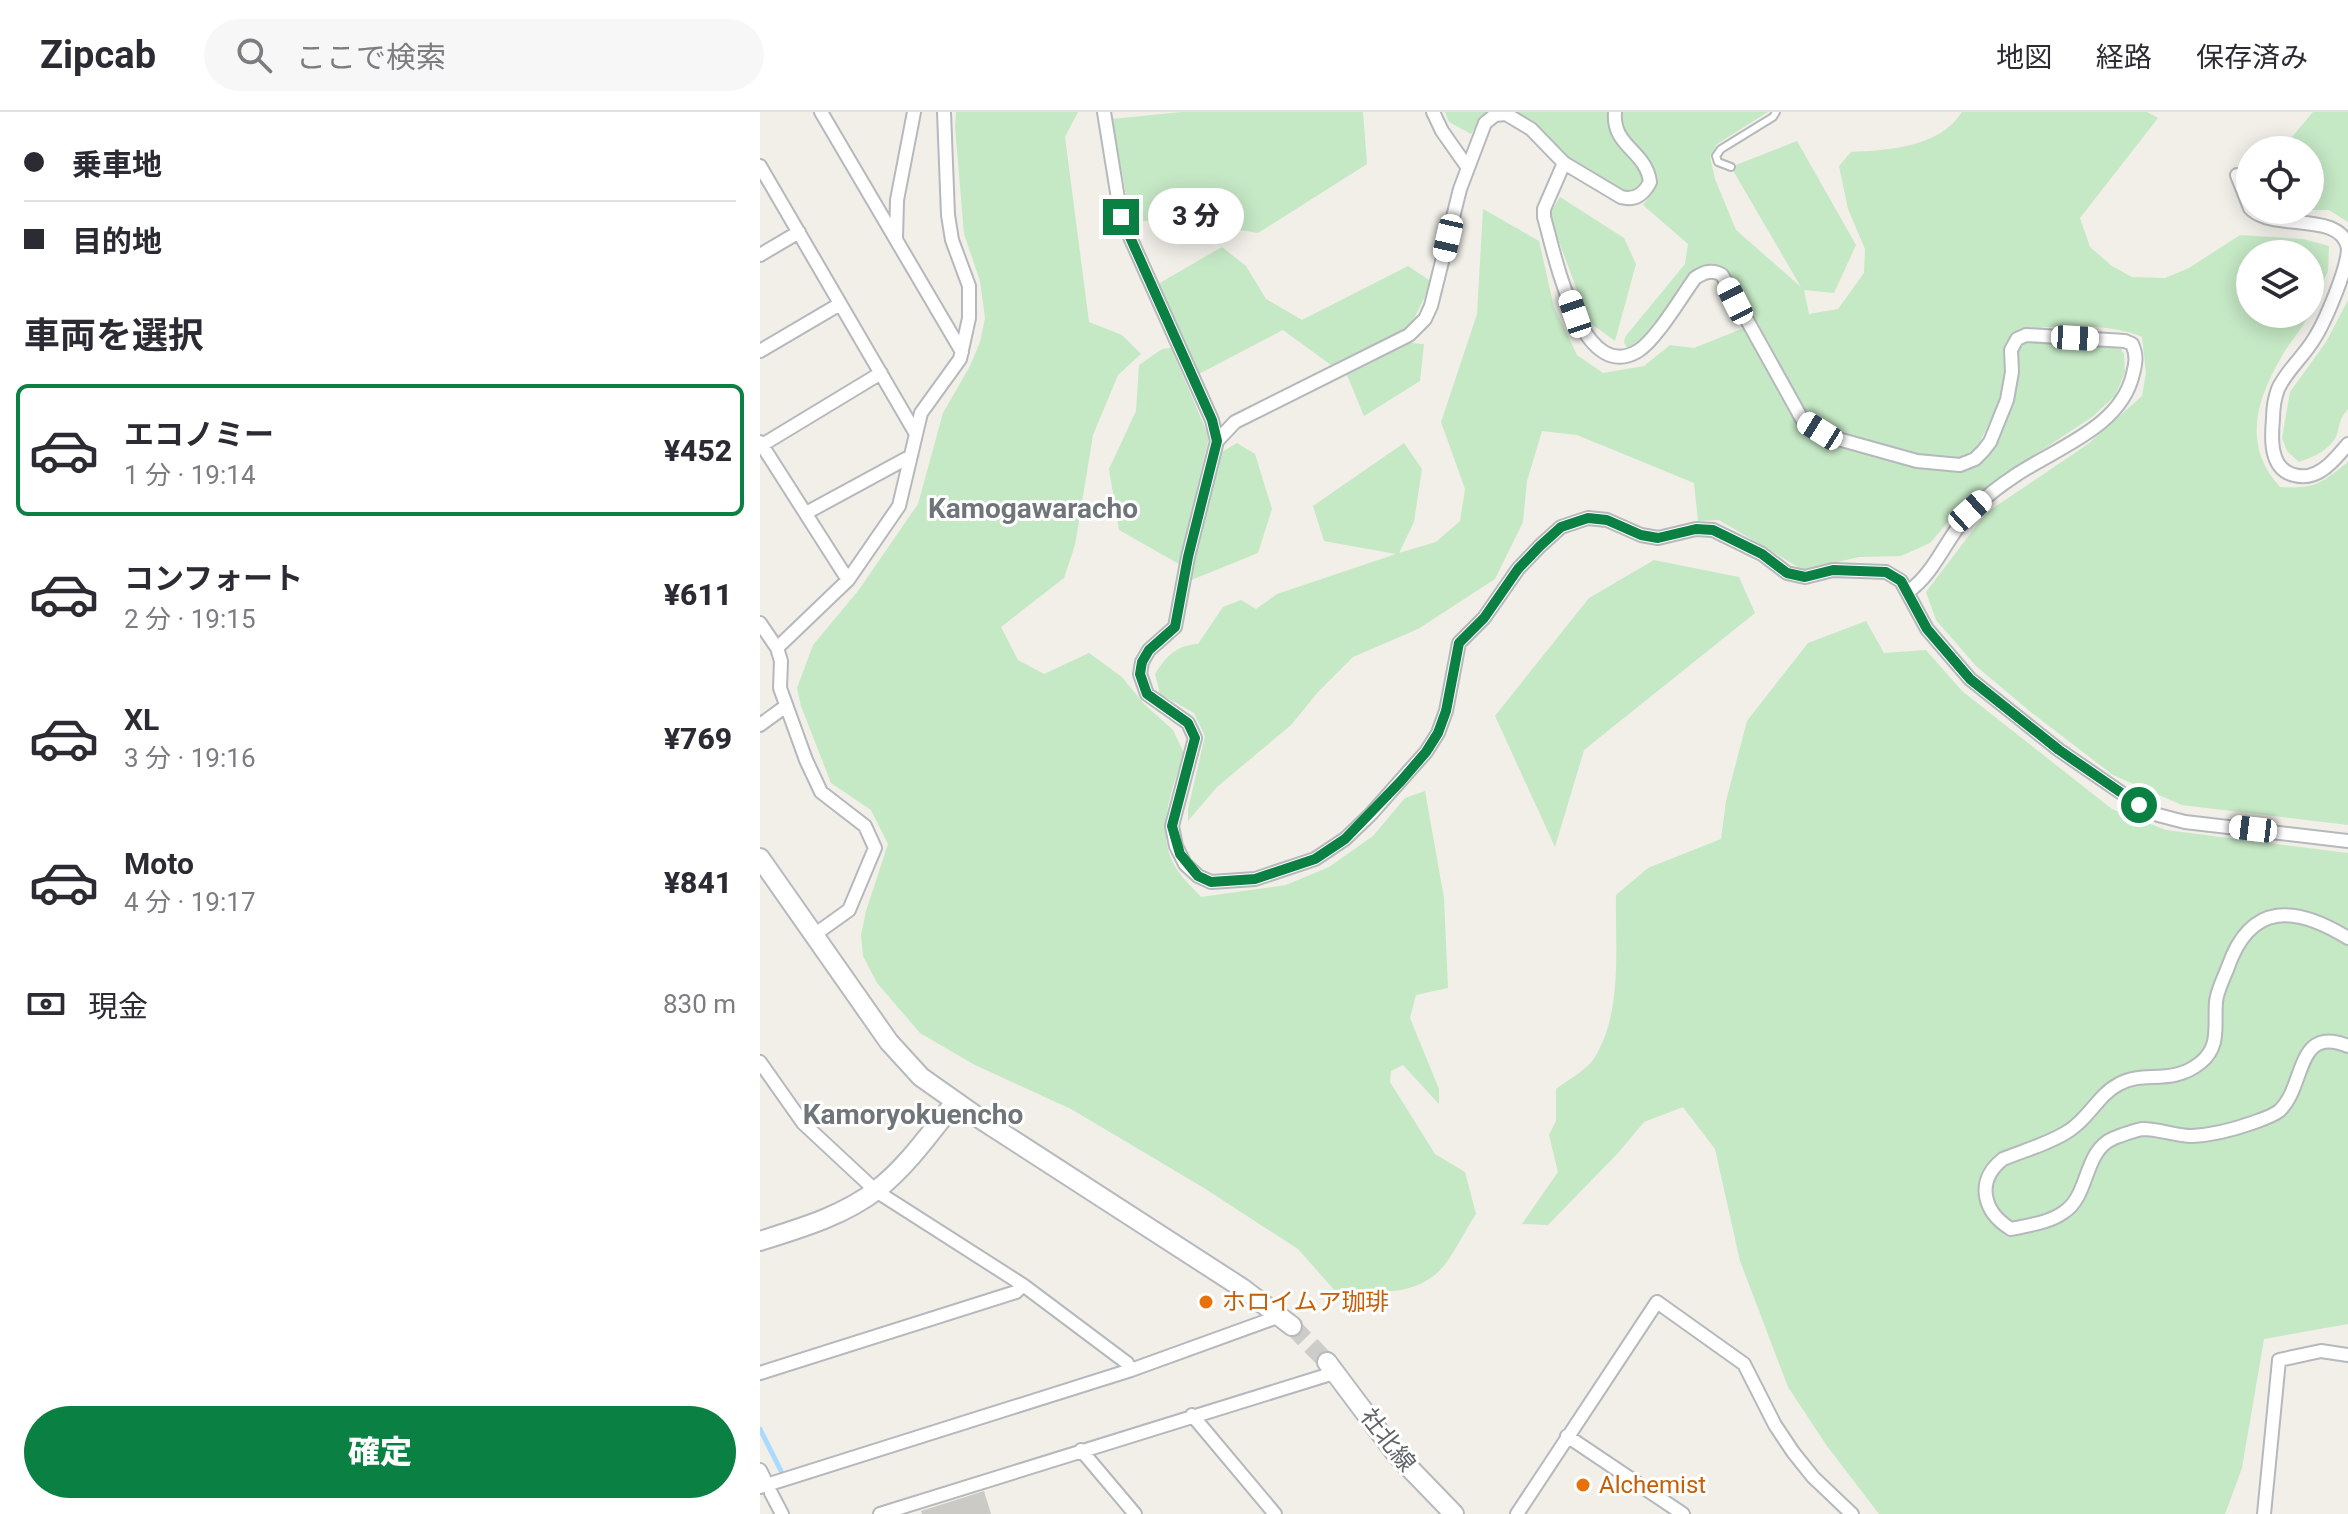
<!DOCTYPE html>
<html lang="ja">
<head>
<meta charset="utf-8">
<style>
	:root { --surface:#fff; --page:#f7f7f7; --text:#2b2b33; --muted:#7c7c81; --line:#e1e1e2; --accent:#0b8043 }
	body { margin:0; font-family:Roboto,"Noto Sans JP",sans-serif; background:var(--page); color:var(--text); height:100vh; display:flex; flex-direction:column; font-size:30px; white-space:nowrap }
	* { box-sizing:border-box; margin:0 }
	p { font-size:26px; color:var(--muted) }
	.icon { flex:none; width:44px; height:44px; fill:none; stroke:currentColor; stroke-width:2; stroke-linecap:round; stroke-linejoin:round }
	.map { position:relative; flex:1; overflow:hidden }
	.details { display:flex; flex-direction:column; background:var(--surface); width:760px }
	.details>* { flex:none }
	.banner { display:grid; align-content:center; height:176px; padding:0 24px; background:var(--surface) }
	.controls { position:absolute; left:1476px; top:24px; display:grid; gap:16px }
	.controls a { display:grid; place-items:center; width:88px; height:88px; border-radius:50%; background:var(--surface); box-shadow:0 4px 20px #0003; font-size:40px }
	.end { position:absolute; width:36px; height:36px; margin:-18px; border:10px solid #0b8043; background:#fff; box-shadow:0 0 0 4px #fff }
	.from { border-radius:50% }
	.bubble { position:absolute; height:56px; border-radius:28px; background:var(--surface); box-shadow:0 4px 20px #0003; font-size:26px; font-weight:800; line-height:56px; text-align:center }
	.car { position:absolute; width:24px; height:48px; margin:-24px -12px; border-radius:10px; box-shadow:0 0 6px 2px #0007; background:linear-gradient(#fff 24%,#345 0 40%,#fff 0 76%,#345 0 86%,#fff 0) }
	.banner b { display:flex; align-items:center; gap:28px; height:76px; font-size:30px }
	.banner b+b { border-top:2px solid var(--line) }
	.banner i { width:20px; height:20px; background:var(--text) }
	ul { padding:0; list-style:none }
	li { display:flex; align-items:center; gap:24px; height:132px; margin:0 16px 12px; padding:0 8px; border:4px solid transparent; border-radius:12px }
	li div { flex:1 }
	li b { display:block; font-size:30px }
	li em { font-style:normal; font-weight:800 }
	li.on { border-color:var(--accent) }
	li>.icon { width:72px; height:72px; stroke-width:1.5 }
	h2 { padding:0 24px; font-size:36px; line-height:96px }
	.pay { display:flex; align-items:center; gap:20px; height:88px; padding:0 24px; font-size:30px }
	.pay p { margin-inline-start:auto }
	.primary-button { display:flex; gap:16px; margin-top:auto; padding:16px 24px }
	.primary-button a { flex:1; height:92px; border-radius:48px; background:var(--accent); color:#fff; font-size:32px; font-weight:800; line-height:92px; text-align:center }
	header { display:flex; align-items:center; gap:48px; box-sizing:border-box; height:112px; padding:0 40px; background:var(--surface); border-bottom:2px solid var(--line) }
	header strong { font-size:38px }
	nav { display:flex; gap:44px; margin-inline-start:auto; font-size:28px }
	.search { width:560px; height:72px; background:var(--page); display:flex; align-items:center; gap:20px; box-sizing:border-box; padding:0 28px; border-radius:44px; color:var(--muted); font-size:30px }
	main { display:flex; flex:1; min-height:0 }
	.map>svg:first-child { display:block }
	.green { fill:#c5e8c5 }
	.lines { fill:none; stroke-linecap:round; stroke-linejoin:round }
	.stream { stroke:#aadaff; stroke-width:5 }
	.building { fill:#cccac5 }
	.secondary-tunnel { stroke:#ccccc8; stroke-width:18; stroke-dasharray:18 9; stroke-linecap:butt }
	.lane-casing { stroke:#b5b8bc; stroke-width:10 }
	.street-casing { stroke:#b5b8bc; stroke-width:16 }
	.secondary-casing { stroke:#b6babf; stroke-width:22 }
	.lane { stroke:#fff; stroke-width:6 }
	.street { stroke:#fff; stroke-width:12 }
	.secondary { stroke:#fff; stroke-width:18 }
	.route { stroke:#0b8043; stroke-width:10 }
	.food-dot { fill:#e8710a; stroke:#fff; stroke-width:3 }
	.labels { text-anchor:middle; dominant-baseline:central; stroke-width:6; stroke-linejoin:round; paint-order:stroke }
	.food-label { font-size:24px; fill:#c56008; stroke:#fff; text-anchor:start }
	.street-label { font-size:24px; fill:#5f6368; stroke:#fff }
	.quarter-label { font-size:28px; font-weight:bold; fill:#70757a; stroke:#fff }
</style>
</head>
<body>
<header>
<strong>Zipcab</strong>
<div class="search"><svg class="icon" aria-label="search" viewBox="0 0 24 24"><circle cx="10" cy="10" r="6"/><path d="M15 15l6 6"/></svg>ここで検索</div>
<nav><a>地図</a><a>経路</a><a>保存済み</a></nav>
</header>
<main>
<section class="details">
<div class="banner">
<b><i class="from"></i>乗車地</b>
<b><i></i>目的地</b>
</div>
<h2>車両を選択</h2>
<ul>
<li class="on"><svg class="icon" aria-label="car" viewBox="0 0 24 24"><path d="M5 17H2v-5l4-1 3-4h7l3 4 3 1v5h-3M9 17h6M6 11h13"/><circle cx="7" cy="17" r="2"/><circle cx="17" cy="17" r="2"/></svg><div><b>エコノミー</b><p>1 分 · 19:14</p></div><em>¥452</em></li>
<li><svg class="icon" aria-label="car" viewBox="0 0 24 24"><path d="M5 17H2v-5l4-1 3-4h7l3 4 3 1v5h-3M9 17h6M6 11h13"/><circle cx="7" cy="17" r="2"/><circle cx="17" cy="17" r="2"/></svg><div><b>コンフォート</b><p>2 分 · 19:15</p></div><em>¥611</em></li>
<li><svg class="icon" aria-label="car" viewBox="0 0 24 24"><path d="M5 17H2v-5l4-1 3-4h7l3 4 3 1v5h-3M9 17h6M6 11h13"/><circle cx="7" cy="17" r="2"/><circle cx="17" cy="17" r="2"/></svg><div><b>XL</b><p>3 分 · 19:16</p></div><em>¥769</em></li>
<li><svg class="icon" aria-label="car" viewBox="0 0 24 24"><path d="M5 17H2v-5l4-1 3-4h7l3 4 3 1v5h-3M9 17h6M6 11h13"/><circle cx="7" cy="17" r="2"/><circle cx="17" cy="17" r="2"/></svg><div><b>Moto</b><p>4 分 · 19:17</p></div><em>¥841</em></li>
</ul>
<div class="pay"><svg class="icon" aria-label="cash" viewBox="0 0 24 24"><path d="M3 7h18v10H3z"/><circle cx="12" cy="12" r="2"/></svg>現金<p>830 m</p></div>
<div class="primary-button"><a>確定</a></div>
</section>
<div class="map">
<svg width="1588" height="1402" viewBox="0 0 1588 1402">
	<rect width="100%" height="100%" fill="#f1efe8"/>
	<path class="green" d="M 196,0 L 318,0 L 305,25 L 329,210 L 362,223 L 381,242 L 358,263 L 333,323 L 315,433 L 304,466 L 241,515 L 258,548 L 284,562 L 329,541 L 362,565 L 384,592 L 413,618 L 424,641 C 412,678 394,719 416,756 C 422,766 433,776 441,785 L 526,773 L 569,755 L 613,724 L 645,686 L 665,679 L 684,786 L 688,876 L 656,883 L 650,906 L 679,977 L 679,992 L 643,953 L 631,959 L 630,970 L 675,1042 L 705,1060 L 716,1102 C 706,1117 693,1143 683,1155 C 656,1186 613,1180 576,1180 L 538,1137 L 444,1076 L 311,997 L 213,952 L 160,921 L 117,871 L 103,844 L 101,823 L 106,799 L 128,732 L 111,698 L 71,671 L 41,594 L 37,576 L 53,533 L 98,479 L 158,392 L 183,301 L 210,254 L 220,230 L 225,206 L 220,169 L 204,122 L 195,15 Z
		M 421,0 L 603,0 L 607,52 L 498,121 L 425,109 L 371,109 L 352,7 Z
		M 685,0 L 728,0 L 720,7 L 711,22 L 689,10 Z
		M 756,0 L 852,0 L 886,64 L 882,77 L 868,83 L 808,47 L 776,12 Z
		M 862,0 L 1008,0 L 957,32 L 950,45 L 955,67 L 976,118 L 1041,175 L 971,55 L 1037,29 L 1096,133 L 1074,181 L 1044,178 L 1049,202 L 1078,197 L 1104,161 L 1105,137 L 1088,97 L 1079,54 L 1091,40 C 1128,38 1179,36 1202,0 L 1387,0 L 1398,6 L 1320,106 L 1330,135 L 1352,154 L 1372,165 L 1405,166 L 1429,156 L 1480,123 L 1543,127 L 1569,134 L 1568,159 L 1550,199 L 1550,142 L 1490,142 L 1490,202 L 1549,202 C 1542,218 1530,229 1522,244 C 1496,288 1482,334 1520,375 C 1556,377 1560,372 1588,350 L 1588,713 L 1422,693 L 1353,663 L 1272,601 L 1216,554 L 1176,508 L 1166,480 L 1226,401 L 1328,332 L 1382,284 L 1386,261 L 1382,225 C 1355,212 1270,207 1247,229 L 1242,284 L 1220,330 L 1209,343 L 1198,346 L 1159,346 L 1079,323 L 1046,305 L 997,219 L 992,202 L 966,159 L 960,154 C 932,146 904,203 889,222 C 884,229 876,233 869,238 L 864,231 L 865,225 L 925,152 L 928,132 L 883,93 L 894,78 L 895,69 L 859,16 Z
		M 1553,0 L 1588,0 L 1588,110 L 1569,98 L 1550,98 L 1550,38 L 1521,38 Z
		M 800,85 L 864,126 L 876,152 L 855,229 L 829,210 L 789,103 Z
		M 723,97 L 779,129 L 794,195 L 817,243 L 843,261 L 884,254 L 910,233 L 934,236 L 984,216 L 1040,309 L 1188,356 L 1234,332 L 1254,238 L 1267,227 L 1361,237 L 1364,242 L 1365,260 L 1355,284 L 1332,305 L 1207,388 L 1170,431 L 1141,444 L 1099,445 L 1043,458 L 959,408 L 938,409 L 934,371 L 817,323 L 782,319 L 767,369 L 763,410 L 735,467 L 658,517 L 593,545 L 558,580 L 531,613 L 457,675 L 428,709 L 428,697 L 445,624 L 434,601 L 400,582 L 395,562 C 406,545 416,533 438,532 L 463,495 L 481,488 L 496,497 L 517,482 L 636,442 L 564,429 L 553,394 L 644,331 L 662,357 L 654,410 L 639,441 L 676,430 L 700,409 L 705,377 L 681,310 L 717,202 Z
		M 462,135 L 486,154 L 506,187 L 542,208 L 648,154 L 672,170 L 650,215 L 571,253 L 523,218 L 433,265 L 398,172 Z
		M 1588,188 L 1588,297 C 1580,306 1580,311 1577,322 C 1571,338 1553,345 1539,350 L 1527,339 L 1522,326 L 1530,280 L 1566,230 Z
		M 650,231 L 664,232 L 660,269 L 604,304 L 587,263 Z
		M 411,236 L 449,325 L 419,452 L 359,418 L 349,357 L 376,299 L 379,253 L 402,237 Z
		M 477,331 L 495,342 L 512,397 L 498,441 L 424,471 L 462,340 Z
		M 894,448 L 979,465 L 995,501 L 824,638 L 795,735 L 735,604 L 829,486 Z
		M 1106,509 L 1124,541 L 1166,538 L 1202,579 L 1352,697 L 1406,718 L 1588,741 L 1588,1212 L 1504,1227 L 1482,1356 L 1465,1402 L 1119,1402 L 1067,1334 L 1028,1275 L 980,1149 L 955,1037 L 923,995 L 884,1010 L 858,1041 L 788,1113 L 762,1112 L 798,1060 L 789,1023 L 796,1009 L 796,977 C 808,968 827,958 835,945 C 863,899 855,835 856,783 L 888,756 L 961,727 L 966,689 L 987,609 L 1048,531 Z"/>
	<g class="lines">
		<path class="stream" d="M 0,1317 L 21,1359"/>
	</g>
	<path class="building" d="M 224,1379 L 231,1402 L 162,1402 L 161,1399 Z"/>
	<g class="lines">
		<path class="secondary-tunnel" d="M 532,1214 L 567,1250"/>
		<g class="lane-casing">
			<path id="lane" d="M 971,55 L 958,50 L 956,44 L 961,37 L 1013,5 L 1016,0"/>
		</g>
		<g class="street-casing">
			<path id="street" d="M 61,0 L 202,240
				M 344,0 L 361,105 L 452,308 L 457,329 L 428,445 L 415,515 L 389,538 L 382,550 L 380,562 L 387,582 L 428,611 L 435,626 L 412,714 L 416,734 L 425,752 L 438,764 L 451,770 L 495,767 L 555,747 L 585,727 L 610,703 L 666,640 L 678,621 L 686,599 L 699,531 L 724,506 L 758,457 L 780,434 L 801,415 L 828,406 L 847,408 L 881,423 L 898,426 L 936,417 L 953,418 L 1002,442 L 1027,461 L 1045,465 L 1073,458 L 1126,460 L 1141,469 L 1167,517 L 1210,567 L 1299,638 L 1379,693 L 1398,703 L 1425,710 L 1588,729
				M 673,0 L 682,19 L 708,56
				M 804,51 L 784,97 L 784,105 C 794,139 820,274 878,239 C 896,228 922,184 935,166 C 944,160 952,157 962,163 L 1042,307 L 1078,327 L 1157,349 L 1200,353 L 1215,347 L 1223,339 L 1230,330 L 1247,288 L 1252,260 L 1251,238 L 1257,227 L 1266,223 L 1365,229 L 1372,232 C 1377,243 1376,250 1373,262 C 1361,315 1298,335 1256,363 C 1241,373 1226,384 1213,397 C 1188,421 1177,459 1149,479
				M 0,54 L 156,322
				M 1477,63 L 1490,96
				M 1492,98 C 1516,119 1581,99 1588,136 C 1588,156 1565,210 1554,227 C 1544,244 1526,259 1518,277 C 1515,285 1513,298 1513,307 C 1511,328 1510,357 1534,363 C 1545,366 1553,364 1562,358 C 1572,352 1580,341 1588,332
				M 136,127 L 137,88 L 154,0
				M 0,143 L 39,120
				M 0,239 L 80,192
				M 457,329 L 475,310 L 649,223 L 665,207 L 671,194 L 700,77 L 725,11 L 735,3 L 746,2 L 771,17 L 804,51 L 861,85 C 875,89 884,82 890,70 C 886,38 852,35 855,0
				M 0,330 L 88,468
				M 2,333 L 121,261
				M 46,401 L 151,344
				M 0,511 L 17,536
				M 0,613 L 26,594
				M 54,823 L 89,798 L 115,736 L 105,714 L 61,680 L 46,648 L 20,576 L 21,549 L 17,536 L 88,468 L 139,394 L 161,301 L 200,247 L 209,206 L 209,174 L 192,128 L 188,103 L 184,0
				M 1588,826 C 1536,794 1491,789 1468,855 C 1464,866 1457,878 1456,890 C 1454,913 1461,935 1440,951 C 1411,974 1384,958 1359,972 C 1339,982 1329,1006 1310,1018 C 1291,1031 1265,1038 1243,1047 C 1215,1069 1223,1100 1251,1117 C 1269,1113 1289,1111 1304,1100 C 1330,1083 1323,1039 1354,1026 C 1362,1023 1375,1018 1383,1017 C 1399,1017 1416,1024 1432,1024 C 1453,1023 1472,1018 1492,1011 C 1500,1008 1513,1004 1519,999 C 1546,975 1535,912 1588,934
				M 0,950 L 43,1011 L 116,1079 L 263,1173 L 367,1251 L 371,1258
				M 0,1261 L 256,1180 L 263,1173
				M 432,1303 L 515,1402
				M 807,1324 L 923,1402
				M 321,1338 L 375,1402
				M 0,1358 L 4,1366
				M 0,1375 L 371,1258 L 520,1204
				M 11,1381 L 22,1402
				M 120,1402 L 577,1260
				M 757,1402 L 897,1190 L 984,1252 L 1015,1313 L 1033,1340 L 1053,1365 L 1092,1402
				M 1504,1402 L 1519,1248 L 1561,1239 L 1588,1243"/>
		</g>
		<g class="secondary-casing">
			<path id="secondary" d="M 0,746 L 129,930 L 161,965 L 222,1008 L 482,1176 L 532,1214
				M 0,1129 C 41,1116 83,1104 118,1077 C 148,1053 171,1020 195,990
				M 567,1250 L 636,1342 L 694,1402"/>
		</g>
		<use href="#lane" class="lane"/>
		<use href="#street" class="street"/>
		<use href="#secondary" class="secondary"/>
	</g>
	<g class="lines">
		<path class="route" d="M 361,105 L 452,308 L 457,329 L 428,445 L 415,515 L 389,538 L 382,550 L 380,562 L 387,582 L 428,611 L 435,626 L 412,714 L 420,742 L 438,764 L 451,770 L 495,767 L 555,747 L 585,727 L 641,669 L 666,640 L 678,621 L 686,599 L 699,531 L 724,506 L 758,457 L 780,434 L 801,415 L 828,406 L 847,408 L 881,423 L 898,426 L 936,417 L 953,418 L 1002,442 L 1027,461 L 1045,465 L 1073,458 L 1126,460 L 1141,469 L 1167,517 L 1210,567 L 1299,638 L 1379,693"/>
	</g>
	<g class="food-dot">
		<circle cx="446" cy="1190" r="8"/>
		<circle cx="823" cy="1373" r="8"/>
	</g>
	<g class="labels">
		<g class="food-label">
			<text x="462" y="1190">ホロイムア珈琲</text>
			<text x="839" y="1373">Alchemist</text>
		</g>
		<g class="street-label">
			<text transform="translate(628 1328) rotate(52)">社北線</text>
		</g>
		<g class="quarter-label">
			<text x="273" y="396">Kamogawaracho</text>
			<text x="153" y="1002">Kamoryokuencho</text>
		</g>
	</g>
</svg>
<div class="controls">
<a><svg class="icon" aria-label="locate" viewBox="0 0 24 24"><circle cx="12" cy="12" r="6"/><path d="M12 2v4M12 18v4M2 12h4M18 12h4"/></svg></a>
<a><svg class="icon" aria-label="layers" viewBox="0 0 24 24"><path d="M12 4l9 5-9 5-9-5zM3 14l9 5 9-5"/></svg></a>
</div>
<i class="end from" style="left:1379px;top:693px"></i>
<i class="end" style="left:361px;top:105px"></i>
<div class="bubble" style="left:388px;top:76px;width:96px">3 分</div>
<i class="car" style="left:688px;top:126px;rotate:193deg"></i>
<i class="car" style="left:975px;top:189px;rotate:333deg"></i>
<i class="car" style="left:815px;top:202px;rotate:341deg"></i>
<i class="car" style="left:1315px;top:226px;rotate:93deg"></i>
<i class="car" style="left:1060px;top:319px;rotate:302deg"></i>
<i class="car" style="left:1210px;top:399px;rotate:48deg"></i>
<i class="car" style="left:1493px;top:717px;rotate:277deg"></i>
</div>
</main>
</body>
</html>
